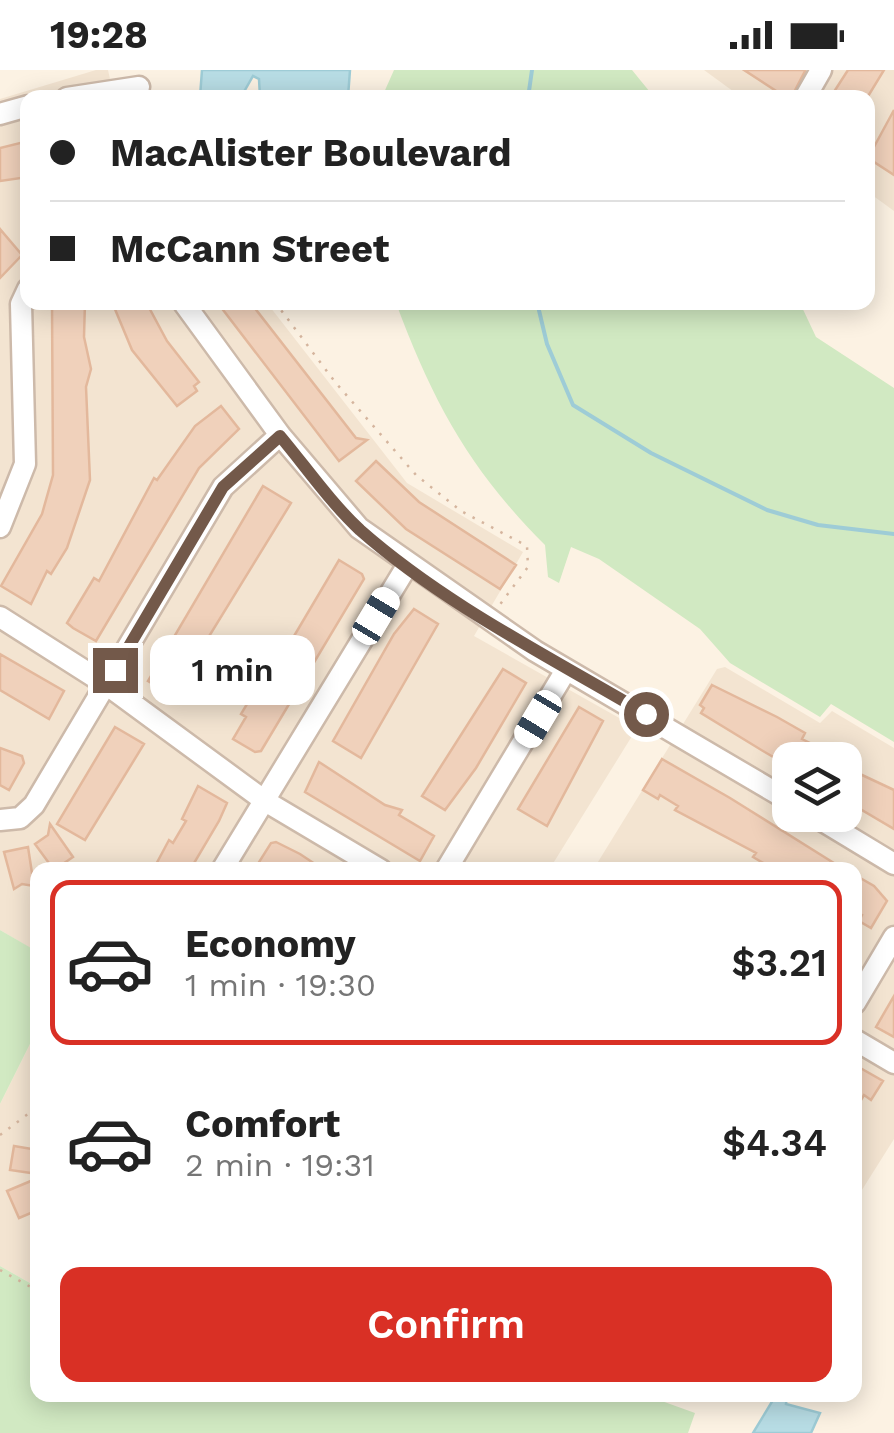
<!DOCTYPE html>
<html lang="en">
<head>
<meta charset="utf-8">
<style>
	:root { --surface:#fff; --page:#f2f2f2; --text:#222; --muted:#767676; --line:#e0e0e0; --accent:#d93025 }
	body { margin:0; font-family:"Work Sans",sans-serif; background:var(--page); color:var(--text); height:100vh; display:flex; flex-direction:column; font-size:38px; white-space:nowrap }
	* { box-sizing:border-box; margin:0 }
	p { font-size:32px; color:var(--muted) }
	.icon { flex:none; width:55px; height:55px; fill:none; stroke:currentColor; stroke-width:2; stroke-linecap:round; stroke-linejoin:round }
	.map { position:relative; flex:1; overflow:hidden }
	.drawer { position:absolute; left:30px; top:792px; width:832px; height:540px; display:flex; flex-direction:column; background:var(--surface); border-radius:20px; box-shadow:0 5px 25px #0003 }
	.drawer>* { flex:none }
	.top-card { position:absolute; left:20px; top:20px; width:855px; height:220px; border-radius:20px; box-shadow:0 5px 25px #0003; display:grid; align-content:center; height:220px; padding:0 30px; background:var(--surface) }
	.fabs { position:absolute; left:772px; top:672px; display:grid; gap:20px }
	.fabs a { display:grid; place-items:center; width:90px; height:90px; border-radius:20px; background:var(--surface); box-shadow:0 5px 25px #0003; font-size:50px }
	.end { position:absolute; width:45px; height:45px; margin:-22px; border:12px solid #73594a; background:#fff; box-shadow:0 0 0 5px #fff }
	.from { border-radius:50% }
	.bubble { position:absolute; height:70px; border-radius:20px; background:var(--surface); box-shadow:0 5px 25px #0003; font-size:32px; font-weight:600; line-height:70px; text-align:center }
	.car { position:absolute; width:30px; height:60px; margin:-30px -15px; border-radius:12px; box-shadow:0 0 8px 2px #0007; background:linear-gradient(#fff 24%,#345 0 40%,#fff 0 76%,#345 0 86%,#fff 0) }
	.top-card b { display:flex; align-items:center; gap:35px; height:95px; font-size:38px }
	.top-card b+b { border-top:2px solid var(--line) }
	.top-card i { width:25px; height:25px; background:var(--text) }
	ul { padding:18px 0 0; list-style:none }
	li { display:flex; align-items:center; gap:30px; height:165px; margin:0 20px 15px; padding:0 10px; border:5px solid transparent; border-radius:20px }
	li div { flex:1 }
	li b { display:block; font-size:38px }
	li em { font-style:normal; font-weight:600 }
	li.active { border-color:var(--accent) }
	li>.icon { width:90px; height:90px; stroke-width:1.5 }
	.button { display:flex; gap:20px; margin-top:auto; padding:20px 30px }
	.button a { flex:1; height:115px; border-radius:20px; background:var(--accent); color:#fff; font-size:40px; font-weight:600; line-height:115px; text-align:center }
	.status { display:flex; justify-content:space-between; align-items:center; height:70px; padding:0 50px; background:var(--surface); direction:ltr }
	.status svg { height:28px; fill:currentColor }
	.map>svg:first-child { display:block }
	.residential { fill:#f3e4d1; fill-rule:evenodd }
	.green { fill:#d1e9c2 }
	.water { fill:#b8dde5; stroke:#9eccd6; stroke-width:2.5 }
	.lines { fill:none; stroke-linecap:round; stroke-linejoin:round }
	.stream { stroke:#9eccd6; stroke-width:4 }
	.building { fill:#f0d1bb; stroke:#e3b89c; stroke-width:2.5 }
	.minor-casing { stroke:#cdbaaa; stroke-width:25 }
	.path { stroke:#d5b59e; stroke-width:2.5; stroke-dasharray:2.5 8; stroke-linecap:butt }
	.minor { stroke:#fff; stroke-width:20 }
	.route { stroke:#73594a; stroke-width:12 }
</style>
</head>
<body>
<div class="status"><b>19:28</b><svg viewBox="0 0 49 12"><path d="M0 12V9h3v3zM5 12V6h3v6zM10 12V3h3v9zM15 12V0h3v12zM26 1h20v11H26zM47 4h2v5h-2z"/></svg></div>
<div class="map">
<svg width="894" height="1363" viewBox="0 0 894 1363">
	<rect width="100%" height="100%" fill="#fcf2e3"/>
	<path class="residential" d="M 96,0 L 108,0 L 114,27 L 28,28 L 28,232 L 267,233 L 407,413 L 523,482 L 474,566 L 637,658 L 549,800 L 38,800 L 37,882 L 0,860 L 0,29 Z
		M 704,0 L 894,0 L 894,141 L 868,122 L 868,28 L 741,27 Z
		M 725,597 L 820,653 L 832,641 L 894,678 L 894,1069 L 855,1131 L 855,800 L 593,800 L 717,599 ZM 790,690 L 845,690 L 845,745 L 790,745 Z
		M 37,960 L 37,1217 L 0,1196 L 0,1034 Z"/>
	<path class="green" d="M 394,0 L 632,0 L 654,27 L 382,27 Z
		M 396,233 L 800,233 L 816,267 L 894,318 L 894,672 L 831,634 L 820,647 L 730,593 L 700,559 L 599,489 L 571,477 L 559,513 L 548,507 L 545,475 C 469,399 433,332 396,233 Z
		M 0,860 L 38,882 L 37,960 L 0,1034 Z
		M 0,1196 L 37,1217 L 38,1325 L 645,1325 L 695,1343 L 688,1363 L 0,1363 Z"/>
	<path class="water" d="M 202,0 L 350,0 L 348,27 L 260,27 L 259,9 L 253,6 L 241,27 L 200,27 Z
		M 776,1325 L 787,1325 L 786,1334 L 820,1343 L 811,1363 L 753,1363 Z"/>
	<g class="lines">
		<path class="stream" d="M 528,28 L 532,0
			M 537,232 L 547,274 L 573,335 L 651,383 L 767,440 L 818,455 L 894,464"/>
	</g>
	<path class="building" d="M 744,0 L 804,0 L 805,1 L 791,28 L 787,28 Z
		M 848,0 L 884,0 L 867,28 L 830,28 Z
		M 894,40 L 894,105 L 868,88 Z
		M 28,71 L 28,107 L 0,111 L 0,78 Z
		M 0,159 L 22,185 L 0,208 Z
		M 85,232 L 84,267 L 91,299 L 86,317 L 90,410 L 67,478 L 51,504 L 47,501 L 31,534 L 1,516 L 42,444 L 53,405 L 52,233 Z
		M 112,232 L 146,232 L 167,271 L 199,312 L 194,316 L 197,321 L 177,336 L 132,280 Z
		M 217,232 L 250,232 L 356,368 L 367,370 L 339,391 Z
		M 221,336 L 239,359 L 199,398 L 96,571 L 73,558 L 67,553 L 94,508 L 99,511 L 154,408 L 157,410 L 195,356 Z
		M 376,391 L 419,432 L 516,495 L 500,519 L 406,459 L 356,411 Z
		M 263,416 L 291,433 L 173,625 L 148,611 Z
		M 339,490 L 362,504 L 364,509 L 261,681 L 255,682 L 233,669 L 246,647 L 241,644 L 253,624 L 258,627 Z
		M 414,539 L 438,554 L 361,688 L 333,671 L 394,564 Z
		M 0,584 L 64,621 L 49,649 L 0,620 Z
		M 503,599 L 526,613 L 476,698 L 445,740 L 422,726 Z
		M 712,615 L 777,647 L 805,663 L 802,669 L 844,690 L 790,690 L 787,695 L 763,681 L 701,643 L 704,638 L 700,635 Z
		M 579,637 L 603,651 L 547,756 L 518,739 Z
		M 115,657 L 144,674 L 85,770 L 57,754 Z
		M 0,678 L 22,686 L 24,693 L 9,720 L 0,715 Z
		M 662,689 L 730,728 L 845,800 L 775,800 L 753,787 L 756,783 L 675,740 L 678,736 L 660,725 L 658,729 L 643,720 Z
		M 319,692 L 385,735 L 402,740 L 399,745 L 434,766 L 420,791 L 305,722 Z
		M 845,697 L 894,720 L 894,759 L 845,730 Z
		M 198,716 L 227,733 L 219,751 L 190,800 L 153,800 L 169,770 L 173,773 L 186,751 L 182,749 Z
		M 50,754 L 73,787 L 54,800 L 35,774 L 48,765 Z
		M 276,772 L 300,784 L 324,800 L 254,800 L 271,773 Z
		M 28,777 L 34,816 L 22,814 L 14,819 L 4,782 Z
		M 855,805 L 874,816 L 887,831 L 871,858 L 859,851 L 862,845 L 855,841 Z
		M 894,926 L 894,967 L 876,957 Z
		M 855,995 L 883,1011 L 871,1030 L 864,1025 L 855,1040 Z
		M 14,1076 L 38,1080 L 38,1104 L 10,1100 Z
		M 38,1108 L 38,1140 L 19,1148 L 7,1121 Z"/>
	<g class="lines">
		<g class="minor-casing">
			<path id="minor" d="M 67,28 L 139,17
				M 805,28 L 821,0
				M 0,44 L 28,36
				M 183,232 L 280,365 L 359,458 L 535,581 L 790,731
				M 0,457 L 25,394 L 21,234 L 28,219
				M 0,547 L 107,615 L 265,731 L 381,800
				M 813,745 L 894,794
				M 0,750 L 20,748 L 34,735 L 223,417 L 280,365
				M 222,800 L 407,496
				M 446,800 L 566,600
				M 855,933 L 894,867
				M 855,970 L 894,993"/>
		</g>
		<path class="path" d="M 275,232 L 335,312 L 416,405 L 461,441 L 527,476 L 528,497 L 498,537
			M 0,1065 L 32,1041 L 38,1030
			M 0,1200 L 38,1221"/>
		<use href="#minor" class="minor"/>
	</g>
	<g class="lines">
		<path class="route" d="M 115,600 L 223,417 L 280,366 C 306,397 330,432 360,460 C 445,535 550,587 646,644"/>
	</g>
</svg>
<div class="fabs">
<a><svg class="icon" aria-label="layers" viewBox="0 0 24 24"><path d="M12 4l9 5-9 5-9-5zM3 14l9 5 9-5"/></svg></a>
</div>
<i class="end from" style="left:646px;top:644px"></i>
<i class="end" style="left:115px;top:600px"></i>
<div class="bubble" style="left:150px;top:565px;width:165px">1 min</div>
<i class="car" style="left:376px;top:546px;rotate:31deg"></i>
<i class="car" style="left:538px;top:649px;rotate:211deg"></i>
<div class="top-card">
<b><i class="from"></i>MacAlister Boulevard</b>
<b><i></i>McCann Street</b>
</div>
<section class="drawer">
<ul>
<li class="active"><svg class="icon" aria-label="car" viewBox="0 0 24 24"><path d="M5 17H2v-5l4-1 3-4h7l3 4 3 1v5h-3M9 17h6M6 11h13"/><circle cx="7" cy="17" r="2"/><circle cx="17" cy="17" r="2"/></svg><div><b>Economy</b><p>1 min · 19:30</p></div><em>$3.21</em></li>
<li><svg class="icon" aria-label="car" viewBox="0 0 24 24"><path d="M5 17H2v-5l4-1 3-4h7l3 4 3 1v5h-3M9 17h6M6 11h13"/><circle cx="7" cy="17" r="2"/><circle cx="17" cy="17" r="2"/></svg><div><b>Comfort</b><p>2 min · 19:31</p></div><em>$4.34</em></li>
</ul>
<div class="button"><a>Confirm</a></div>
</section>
</div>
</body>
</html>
